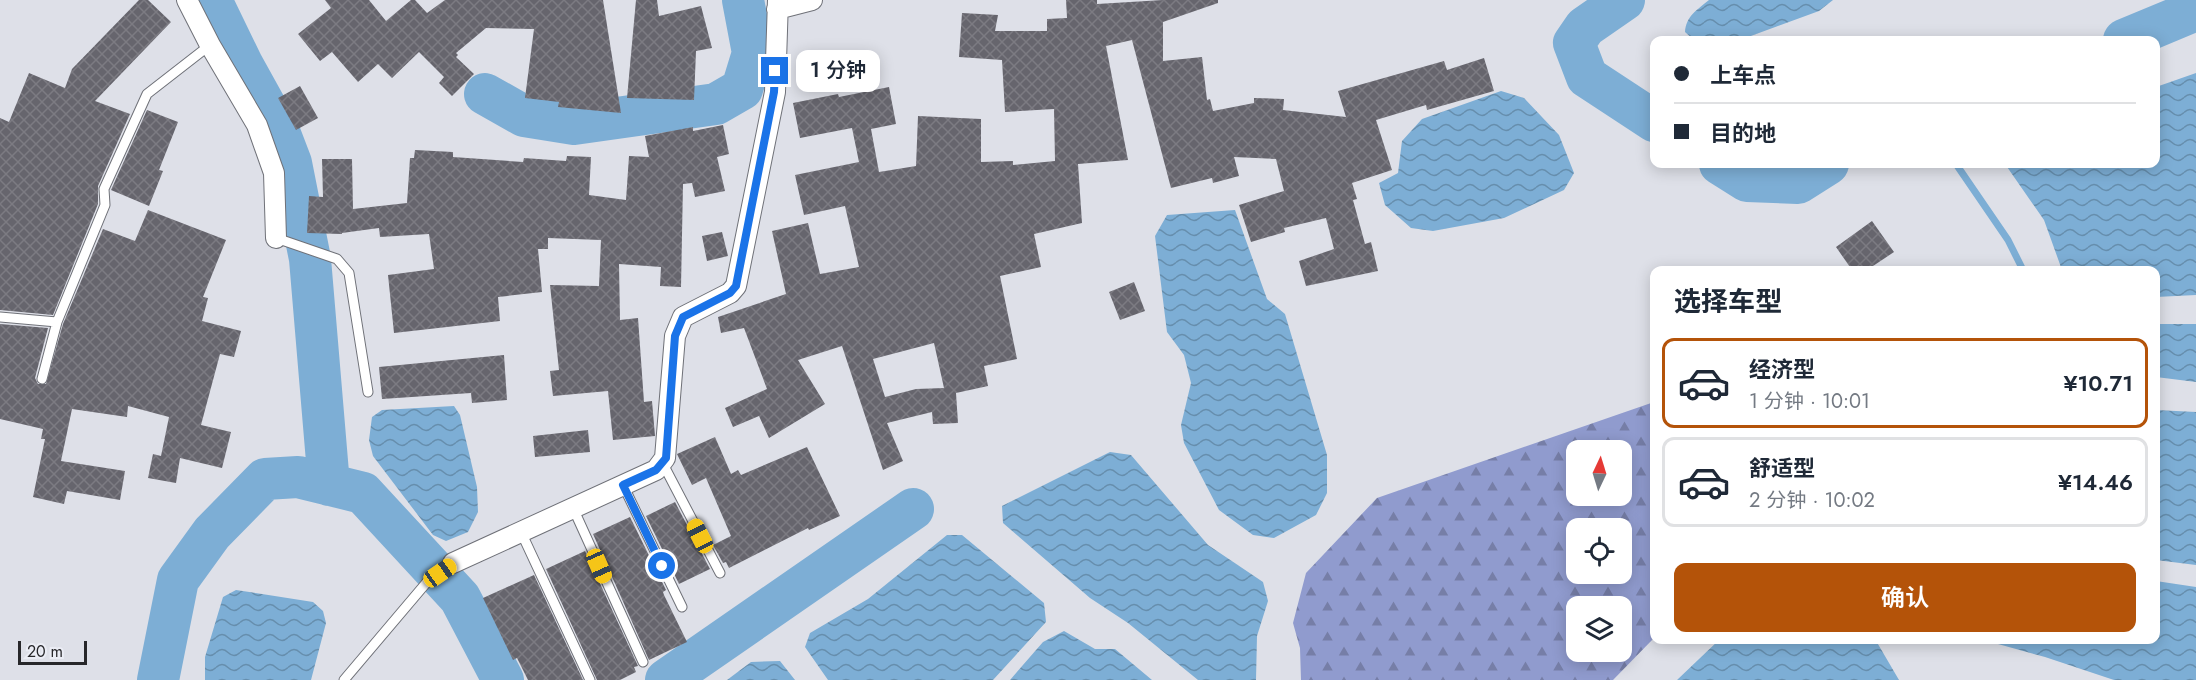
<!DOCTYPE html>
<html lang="zh">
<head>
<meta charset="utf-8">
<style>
	:root { --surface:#fff; --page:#f2f2f3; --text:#1f2937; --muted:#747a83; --line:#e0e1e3; --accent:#b45309 }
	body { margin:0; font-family:Jost,"Noto Sans SC",sans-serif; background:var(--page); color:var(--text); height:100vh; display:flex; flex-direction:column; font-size:22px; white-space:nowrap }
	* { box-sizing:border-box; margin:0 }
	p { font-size:20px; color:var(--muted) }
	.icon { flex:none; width:33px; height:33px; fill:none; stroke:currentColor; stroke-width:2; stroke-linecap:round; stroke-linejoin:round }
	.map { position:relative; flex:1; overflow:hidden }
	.sheet { position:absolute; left:1650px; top:266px; width:510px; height:378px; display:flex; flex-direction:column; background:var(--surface); border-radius:12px; box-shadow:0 3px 15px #0003 }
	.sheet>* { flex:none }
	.hud { position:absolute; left:1650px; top:36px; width:510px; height:132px; border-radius:12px; box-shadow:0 3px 15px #0003; display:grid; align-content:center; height:132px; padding:0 24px; background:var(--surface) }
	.needle { width:39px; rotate:4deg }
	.tools { position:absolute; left:1566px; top:440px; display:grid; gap:12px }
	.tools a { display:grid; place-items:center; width:66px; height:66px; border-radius:12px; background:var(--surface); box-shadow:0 3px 15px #0003; font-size:30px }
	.scale { position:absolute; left:18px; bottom:15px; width:69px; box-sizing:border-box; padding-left:6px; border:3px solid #27272a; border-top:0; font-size:16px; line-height:21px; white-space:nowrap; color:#27272a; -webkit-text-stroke:4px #ebedf5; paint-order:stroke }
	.end { position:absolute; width:27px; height:27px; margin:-14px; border:8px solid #1a73e8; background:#fff; box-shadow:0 0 0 3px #fff }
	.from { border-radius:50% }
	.bubble { position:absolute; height:42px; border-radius:12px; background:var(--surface); box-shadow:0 3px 15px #0003; font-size:20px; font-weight:600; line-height:42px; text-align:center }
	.car { position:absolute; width:18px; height:36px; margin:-18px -9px; border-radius:8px; box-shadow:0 0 4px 2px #0007; background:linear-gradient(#f5c518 24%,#345 0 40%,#f5c518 0 76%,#345 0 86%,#f5c518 0) }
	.hud b { display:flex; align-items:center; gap:21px; height:57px; font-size:22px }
	.hud b+b { border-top:2px solid var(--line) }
	.hud i { width:15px; height:15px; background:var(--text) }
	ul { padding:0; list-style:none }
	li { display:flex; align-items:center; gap:18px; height:90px; margin:0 12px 9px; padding:0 12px; border:3px solid var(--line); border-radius:12px }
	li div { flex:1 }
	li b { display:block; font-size:22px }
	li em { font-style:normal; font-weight:600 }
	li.on { border-color:var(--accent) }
	li>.icon { width:54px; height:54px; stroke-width:1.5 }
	h2 { padding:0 24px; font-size:27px; line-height:72px }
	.cta { display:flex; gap:12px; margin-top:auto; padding:12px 24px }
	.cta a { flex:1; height:69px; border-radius:12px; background:var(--accent); color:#fff; font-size:24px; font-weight:600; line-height:69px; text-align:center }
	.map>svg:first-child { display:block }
	.forest { fill:url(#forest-firs); fill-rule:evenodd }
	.water { fill:url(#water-waves) }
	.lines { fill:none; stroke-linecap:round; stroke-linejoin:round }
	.stream { stroke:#7daed5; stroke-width:7 }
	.river { stroke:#7daed5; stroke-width:42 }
	.building { fill:url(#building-cross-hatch); fill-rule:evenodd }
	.service-casing { stroke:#6f7178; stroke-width:11 }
	.minor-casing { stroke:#6f7178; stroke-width:22 }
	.service { stroke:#fff; stroke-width:9 }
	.minor { stroke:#fff; stroke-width:20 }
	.route { stroke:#1a73e8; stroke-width:8 }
</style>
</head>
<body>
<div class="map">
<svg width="2196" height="680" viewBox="0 0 2196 680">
	<defs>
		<pattern id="forest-firs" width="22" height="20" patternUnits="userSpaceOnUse" patternTransform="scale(1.5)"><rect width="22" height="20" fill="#909bce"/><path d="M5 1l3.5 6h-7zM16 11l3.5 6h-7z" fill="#767ea7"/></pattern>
		<pattern id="water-waves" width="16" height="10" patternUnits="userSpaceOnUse" patternTransform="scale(1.5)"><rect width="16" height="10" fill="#7daed5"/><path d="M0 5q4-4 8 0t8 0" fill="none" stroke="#668ead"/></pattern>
		<pattern id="building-cross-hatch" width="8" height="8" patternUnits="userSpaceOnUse" patternTransform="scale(1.5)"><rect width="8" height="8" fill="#66656d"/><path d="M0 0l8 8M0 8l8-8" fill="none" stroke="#7c7b82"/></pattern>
	</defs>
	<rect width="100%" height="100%" fill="#dee0e8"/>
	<path class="forest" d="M 1654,402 L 1654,638 L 1613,680 L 1301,680 L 1300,648 L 1293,623 L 1306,573 L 1377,498 ZM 1576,450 L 1622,450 L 1622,495 L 1576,495 ZM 1576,528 L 1622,528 L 1622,573 L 1576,573 ZM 1576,606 L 1622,606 L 1622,651 L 1576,651 Z"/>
	<path class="water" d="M 1709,0 L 1833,0 L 1819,11 L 1740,40 L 1694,40 L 1685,32 C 1686,16 1697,10 1709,0 Z
		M 2196,73 L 2196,295 L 2156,297 L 2156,270 L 2062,270 L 2044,220 L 2005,164 L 2156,164 L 2156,87 Z
		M 1501,91 L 1524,98 L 1559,135 L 1574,173 L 1564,190 L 1504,218 L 1433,231 L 1411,228 L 1385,205 L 1379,183 L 1398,173 L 1402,141 L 1422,119 Z
		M 1235,210 L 1267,299 L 1285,314 L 1327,455 L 1327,493 L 1316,515 L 1274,538 L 1253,535 L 1219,510 L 1184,443 L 1181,425 L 1191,383 L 1184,355 L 1167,332 L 1155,236 L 1167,215 Z
		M 2156,324 L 2196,324 L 2196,382 L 2156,377 Z
		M 454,406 L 460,415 L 477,487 L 478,512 L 468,532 L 446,541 L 433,535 L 373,456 L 369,440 L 372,417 L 382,410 Z
		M 2156,410 L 2196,412 L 2196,565 L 2156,560 Z
		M 1110,452 L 1131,455 L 1208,545 L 1263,582 L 1268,601 L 1257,636 L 1256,680 L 1198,680 L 1128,623 L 1090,598 L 1003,523 L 1002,506 Z
		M 947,535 L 962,535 L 1044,603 L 1046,622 L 993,680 L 828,680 L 805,647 L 810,633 L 868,599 Z
		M 2156,581 L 2196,587 L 2196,680 L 2114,680 L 2045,657 L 1980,639 L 2156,639 Z
		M 236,590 L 313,602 L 323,611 L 326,623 L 311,680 L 205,680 L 205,657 L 223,597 Z
		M 1064,631 L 1095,649 L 1115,649 L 1152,680 L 1010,680 L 1043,642 Z
		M 1720,639 L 1875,639 L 1899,680 L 1677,680 Z
		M 780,661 L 795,680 L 727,680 L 751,662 Z"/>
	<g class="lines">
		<path class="stream" d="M 1956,164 L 2008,240 L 2023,270"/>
		<path class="river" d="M 211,0 L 242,64 L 278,129 L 291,163 L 310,259 L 329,485
			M 1624,0 L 1585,27 L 1574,43 L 1587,77 L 1654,121
			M 2124,40 L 2196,10
			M 485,94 L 524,116 L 574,124 L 716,104 L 742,89 L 753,53 L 743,0
			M 1720,164 L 1747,181 L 1798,183 L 1828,164
			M 158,680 L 178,580 L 212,533 L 265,479 L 298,477 L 363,493 L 460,598 L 503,680
			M 666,680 L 913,509"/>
	</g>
	<path class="building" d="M 139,0 L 148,0 L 171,22 L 95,101 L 130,114 L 98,186 L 98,204 L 53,315 L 0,310 L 0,118 L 9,122 L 29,73 L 65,88 L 72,69 Z
		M 325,0 L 369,0 L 386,21 L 411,0 L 415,0 L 427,13 L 445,0 L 603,0 L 621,113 L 558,107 L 559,102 L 525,98 L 534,29 L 486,28 L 456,53 L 458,55 L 456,57 L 474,74 L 452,96 L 439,83 L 444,77 L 419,52 L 392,78 L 378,64 L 358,82 L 332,52 L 320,61 L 298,34 L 331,8 Z
		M 636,0 L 657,0 L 659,16 L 701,6 L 712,48 L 696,51 L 694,100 L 627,98 Z
		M 1066,0 L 1097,0 L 1097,4 L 1163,0 L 1218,0 L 1218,3 L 1163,22 L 1163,61 L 1202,57 L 1207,100 L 1210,99 L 1213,111 L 1254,103 L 1254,98 L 1284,99 L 1283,110 L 1346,117 L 1338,91 L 1444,61 L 1447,70 L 1484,58 L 1494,91 L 1427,110 L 1426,105 L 1376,120 L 1392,170 L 1352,183 L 1357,199 L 1353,200 L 1365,244 L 1371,242 L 1378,271 L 1306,286 L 1299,261 L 1334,249 L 1326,218 L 1284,228 L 1285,232 L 1251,242 L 1239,205 L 1284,191 L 1276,159 L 1234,157 L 1239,176 L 1213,183 L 1212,178 L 1171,188 L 1132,40 L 1106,46 L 1128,160 L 1078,164 L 1082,223 L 1034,234 L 1041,267 L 1000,276 L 1017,359 L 984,366 L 988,386 L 956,393 L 958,423 L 933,424 L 932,412 L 887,423 L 903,461 L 883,470 L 842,346 L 798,360 L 825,404 L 769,438 L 759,416 L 733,427 L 725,408 L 767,389 L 744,328 L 721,333 L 718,317 L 786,294 L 772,231 L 808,223 L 820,274 L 859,267 L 845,206 L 804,215 L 795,175 L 859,162 L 852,128 L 800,138 L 793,103 L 838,94 L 839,97 L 889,87 L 896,124 L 871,129 L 879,172 L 916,166 L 918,116 L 981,119 L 981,162 L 1013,161 L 1013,165 L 1055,161 L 1054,109 L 1005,112 L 1002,60 L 959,57 L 962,13 L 998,15 L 995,31 L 1047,31 L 1047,19 L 1067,18 ZM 934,343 L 944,388 L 916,389 L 885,397 L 873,359 Z
		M 300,86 L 318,118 L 296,130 L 278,98 Z
		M 147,110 L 178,122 L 159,170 L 163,171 L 149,206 L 111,190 Z
		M 723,125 L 729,154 L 717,157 L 725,191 L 695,197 L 692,183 L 683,184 L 681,287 L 660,286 L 661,267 L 619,264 L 620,320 L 638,318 L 644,402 L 652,401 L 655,436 L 613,440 L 608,391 L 553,396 L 550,371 L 559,370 L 550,285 L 599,286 L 601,240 L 548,238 L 548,249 L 538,249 L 542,292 L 498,297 L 500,321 L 394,333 L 388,275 L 434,269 L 429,234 L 380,237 L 379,228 L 342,233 L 342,234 L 307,233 L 309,196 L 323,197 L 322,159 L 352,159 L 353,209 L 407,203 L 410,158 L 414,158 L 415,150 L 453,152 L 453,157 L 523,162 L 524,158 L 566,161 L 567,156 L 591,157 L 589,195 L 626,200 L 629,156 L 649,157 L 645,136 L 693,127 L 693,131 Z
		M 148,210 L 226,240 L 203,297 L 208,298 L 202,321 L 241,331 L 234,357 L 220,354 L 201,425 L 231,432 L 222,468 L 180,458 L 176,483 L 148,478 L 153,454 L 161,456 L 169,417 L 128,406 L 127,417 L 72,409 L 61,461 L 125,471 L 120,500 L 67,491 L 64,504 L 33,497 L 45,439 L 41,439 L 43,429 L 0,419 L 0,324 L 48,328 L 35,378 L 38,384 L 46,384 L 63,324 L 103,229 L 135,241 Z
		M 1872,221 L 1894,252 L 1867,270 L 1852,270 L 1836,247 Z
		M 722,232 L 728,256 L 707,261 L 702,236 Z
		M 1134,282 L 1145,311 L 1120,320 L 1109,292 Z
		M 504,355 L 507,400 L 472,403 L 471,393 L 382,399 L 379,367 Z
		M 588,430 L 590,452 L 535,457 L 533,436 Z
		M 715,437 L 731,474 L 738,470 L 741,475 L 807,447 L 840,516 L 809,530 L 808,528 L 729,568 L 726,562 L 723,563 L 713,545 L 731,536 L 706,478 L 692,485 L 677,454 Z
		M 675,502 L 710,569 L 679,584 L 646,516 Z
		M 630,517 L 666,590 L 663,592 L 664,595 L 687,642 L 649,660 L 593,534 Z
		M 585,551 L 638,666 L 634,667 L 636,672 L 620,680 L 597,680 L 546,569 Z
		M 534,575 L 583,680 L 528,680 L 517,658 L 513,660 L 483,598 Z"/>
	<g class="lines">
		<g class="service-casing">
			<path id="service" d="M 276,238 L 337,259 L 349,273 L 368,392
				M 0,317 L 57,322
				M 42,379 L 57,322 L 105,205 L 104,189 L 147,94 L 210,45
				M 662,462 L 720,573
				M 623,485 L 682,607
				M 573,508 L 643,662
				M 521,532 L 590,680
				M 344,680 L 427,582 L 453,563"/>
		</g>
		<g class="minor-casing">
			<path id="minor" d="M 187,0 L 210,45 L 257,125 L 274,173 L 276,238
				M 777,9 L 812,0
				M 453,563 L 656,470 L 665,458 L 675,336 L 683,317 L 730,293 L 736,286 L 775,92 L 778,0"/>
		</g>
		<use href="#service" class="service"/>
		<use href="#minor" class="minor"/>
	</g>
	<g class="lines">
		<path class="route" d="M 662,566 L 623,485 L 656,470 L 666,458 L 675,336 L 683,317 L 730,293 L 736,286 L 774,92 L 775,71"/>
	</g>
</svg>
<div class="tools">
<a><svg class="needle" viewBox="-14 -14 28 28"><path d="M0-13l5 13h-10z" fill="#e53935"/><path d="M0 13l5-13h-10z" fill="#747a83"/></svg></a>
<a><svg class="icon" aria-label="locate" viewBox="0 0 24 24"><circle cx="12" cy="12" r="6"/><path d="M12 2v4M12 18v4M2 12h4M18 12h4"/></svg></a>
<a><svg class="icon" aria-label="layers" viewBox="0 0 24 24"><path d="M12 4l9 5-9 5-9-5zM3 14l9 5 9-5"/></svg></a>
</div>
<div class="scale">20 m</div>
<i class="end from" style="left:662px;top:566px"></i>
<i class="end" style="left:775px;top:71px"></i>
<div class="bubble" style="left:796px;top:50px;width:84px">1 分钟</div>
<i class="car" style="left:700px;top:536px;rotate:333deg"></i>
<i class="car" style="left:599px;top:566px;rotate:156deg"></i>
<i class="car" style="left:440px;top:573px;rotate:55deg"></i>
<div class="hud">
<b><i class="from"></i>上车点</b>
<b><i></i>目的地</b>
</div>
<section class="sheet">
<h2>选择车型</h2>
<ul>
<li class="on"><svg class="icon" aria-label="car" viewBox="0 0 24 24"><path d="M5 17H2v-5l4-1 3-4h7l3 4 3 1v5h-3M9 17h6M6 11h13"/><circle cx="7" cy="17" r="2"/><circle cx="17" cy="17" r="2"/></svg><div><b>经济型</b><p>1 分钟 · 10:01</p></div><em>¥10.71</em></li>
<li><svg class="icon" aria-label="car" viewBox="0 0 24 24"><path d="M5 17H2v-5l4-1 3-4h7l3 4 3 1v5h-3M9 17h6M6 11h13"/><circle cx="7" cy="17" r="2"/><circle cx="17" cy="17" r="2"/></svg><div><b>舒适型</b><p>2 分钟 · 10:02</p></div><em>¥14.46</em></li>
</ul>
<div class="cta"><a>确认</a></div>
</section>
</div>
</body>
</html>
